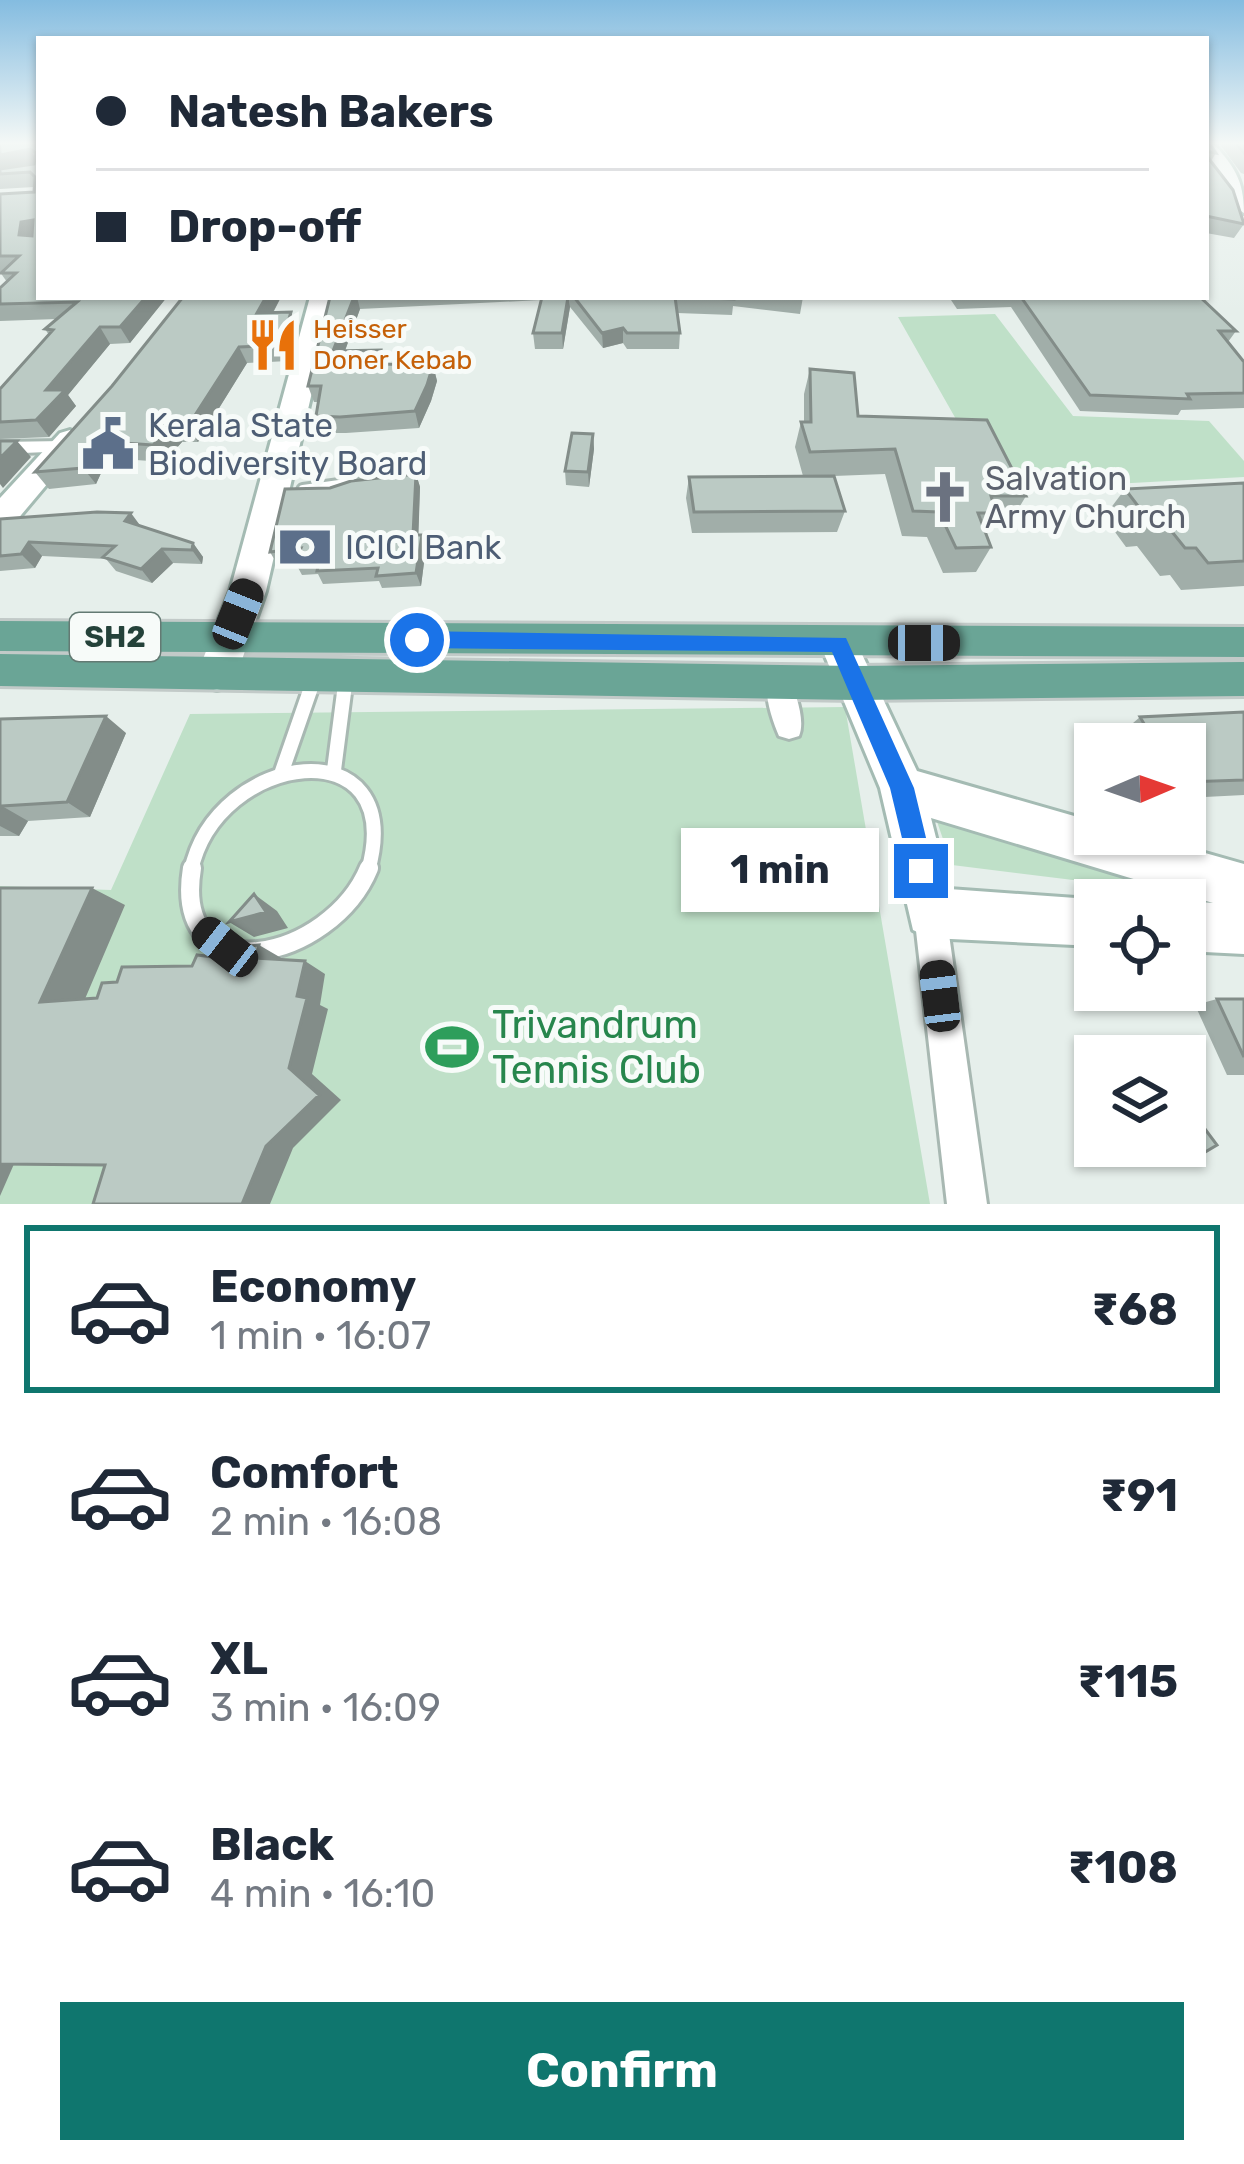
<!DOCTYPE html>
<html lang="en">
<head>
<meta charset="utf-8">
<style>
	:root { --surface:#fff; --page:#f2f2f3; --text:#1f2937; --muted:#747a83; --line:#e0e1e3; --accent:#0f766e }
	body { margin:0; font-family:Rubik,sans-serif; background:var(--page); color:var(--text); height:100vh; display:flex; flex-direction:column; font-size:45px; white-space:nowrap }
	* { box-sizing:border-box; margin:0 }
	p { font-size:39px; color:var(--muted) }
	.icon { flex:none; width:66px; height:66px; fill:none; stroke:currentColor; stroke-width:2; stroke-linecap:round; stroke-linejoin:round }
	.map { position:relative; height:1204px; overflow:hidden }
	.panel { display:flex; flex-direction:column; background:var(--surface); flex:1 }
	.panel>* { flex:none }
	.top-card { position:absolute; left:36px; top:36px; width:1173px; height:264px; border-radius:0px; box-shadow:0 3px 9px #0004; display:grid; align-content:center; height:264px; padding:0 60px; background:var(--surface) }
	.needle { width:78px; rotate:88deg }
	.buttons { position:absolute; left:1074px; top:723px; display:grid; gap:24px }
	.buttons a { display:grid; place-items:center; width:132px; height:132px; border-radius:0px; background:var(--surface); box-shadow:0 3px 9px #0004; font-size:60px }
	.end { position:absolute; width:54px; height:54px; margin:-27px; border:15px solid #1a73e8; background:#fff; box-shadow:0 0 0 6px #fff }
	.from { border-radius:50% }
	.bubble { position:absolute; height:84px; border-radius:0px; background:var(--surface); box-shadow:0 3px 9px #0004; font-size:39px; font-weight:700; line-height:84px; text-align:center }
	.car { position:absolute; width:36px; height:72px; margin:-36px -18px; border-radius:15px; box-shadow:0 0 9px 3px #0007; background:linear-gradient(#222 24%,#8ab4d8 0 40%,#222 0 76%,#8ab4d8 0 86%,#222 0) }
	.top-card b { display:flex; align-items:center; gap:42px; height:114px; font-size:45px }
	.top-card b+b { border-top:3px solid var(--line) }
	.top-card i { width:30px; height:30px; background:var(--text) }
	ul { padding:21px 0 0; list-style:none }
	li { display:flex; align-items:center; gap:36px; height:168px; margin:0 24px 18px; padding:0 36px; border:6px solid transparent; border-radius:0px }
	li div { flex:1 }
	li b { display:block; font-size:45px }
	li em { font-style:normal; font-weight:700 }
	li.selected { border-color:var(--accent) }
	li>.icon { width:108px; height:108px; stroke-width:1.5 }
	.button { display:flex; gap:24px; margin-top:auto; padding:24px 60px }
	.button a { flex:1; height:138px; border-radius:0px; background:var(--accent); color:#fff; font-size:48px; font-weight:700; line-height:138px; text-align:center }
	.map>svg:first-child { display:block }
	.green { fill:#bfe0c8 }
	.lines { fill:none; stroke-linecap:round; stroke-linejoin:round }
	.lane-far2-casing { stroke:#a8b8b2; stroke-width:16 }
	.lane-far1-casing { stroke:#a8b8b2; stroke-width:20 }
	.lane-casing { stroke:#a8b8b2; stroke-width:24 }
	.street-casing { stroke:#a8b8b2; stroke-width:6 }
	.secondary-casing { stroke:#a4bbb3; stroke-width:6 }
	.primary-casing { stroke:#c2cac8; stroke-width:6 }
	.lane-far2 { stroke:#fff; stroke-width:10 }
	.lane-far1 { stroke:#fff; stroke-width:14 }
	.lane { stroke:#fff; stroke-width:18 }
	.street { fill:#fff; fill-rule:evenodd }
	.secondary { fill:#fff; fill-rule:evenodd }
	.primary { fill:#6aa596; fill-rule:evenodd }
	.wall { fill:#a1aea9 }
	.shaded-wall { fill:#838d89 }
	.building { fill:#bbcac4; stroke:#838d89; stroke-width:3; fill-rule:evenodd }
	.route { fill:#1a73e8 }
	.labels { text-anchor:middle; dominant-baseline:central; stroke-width:10; stroke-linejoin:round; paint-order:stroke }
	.far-food-label { font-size:27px; fill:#c56008; stroke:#f7fbf9; text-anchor:start }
	.shield { fill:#f7fbf9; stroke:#637a73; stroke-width:3 }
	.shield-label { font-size:30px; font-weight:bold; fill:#24423a }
	.service-label { font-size:33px; fill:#4e5e75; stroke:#f7fbf9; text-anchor:start }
	.worship-label { font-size:33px; fill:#5b616d; stroke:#f7fbf9; text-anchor:start }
	.near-leisure-label { font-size:39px; fill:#27864d; stroke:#f7fbf9; text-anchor:start }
</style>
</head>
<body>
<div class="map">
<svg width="1244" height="1204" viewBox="0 0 1244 1204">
	<rect width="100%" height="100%" fill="#e6efeb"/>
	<path class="green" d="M 995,314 L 1073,416 L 1209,421 L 1244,461 L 1244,477 L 1019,489 L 961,428 L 898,317 Z
		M 845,707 L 930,1204 L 0,1204 L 0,886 L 111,890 L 190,714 Z
		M 934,813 L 1236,900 L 952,865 Z"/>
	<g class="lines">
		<g class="lane-far2-casing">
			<path id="lane-far2" d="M 303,490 L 354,483"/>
		</g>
		<g class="lane-far1-casing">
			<path id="lane-far1" d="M 334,770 L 346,677
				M 281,774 L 314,679
				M 191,871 C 216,751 409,725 368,871"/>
		</g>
		<g class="lane-casing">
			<path id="lane" d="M 192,868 C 171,996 331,961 369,868"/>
		</g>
		<g class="street-casing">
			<path id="street" d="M 63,441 L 73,447 L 70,451 L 0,454 L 0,442 Z
				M 778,671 L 787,674 C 795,690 806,720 799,736 L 789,739 L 779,736 C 772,720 762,690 769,674 Z
				M 930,897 L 942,901 L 946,913 L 987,1204 L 947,1204 L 914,913 L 918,901 Z"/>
		</g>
		<g class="secondary-casing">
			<path id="secondary" d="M 1206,142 L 1212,142 C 1234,166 1244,180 1244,213 C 1227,204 1220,172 1206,155 Z
				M 310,297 L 334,297 L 266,591 L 237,674 L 231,686 L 217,690 L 203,686 L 197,674 L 230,591 Z
				M 70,430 L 85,439 L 80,445 L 11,527 L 0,530 L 0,498 L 60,433 Z
				M 839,629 L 852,633 L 917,771 L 1095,822 L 1095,834 L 1138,834 L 1244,864 L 1244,954 L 1185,951 L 1185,901 L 1213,903 L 931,818 L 949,889 L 1104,900 L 1095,900 L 1095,946 L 930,938 L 913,930 L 880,788 L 820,644 L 826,633 Z"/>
		</g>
		<g class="primary-casing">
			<path id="primary" d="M 0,621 L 1244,627 L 1244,657 L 0,651 Z
				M 0,654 L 856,666 L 1244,662 L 1244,696 L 856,700 L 0,686 Z"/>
		</g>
		<use href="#lane-far2" class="lane-far2"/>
		<use href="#lane-far1" class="lane-far1"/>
		<use href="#lane" class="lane"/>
		<use href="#street" class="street"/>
		<use href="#secondary" class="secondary"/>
		<use href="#primary" class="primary"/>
	</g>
	<path class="wall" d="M 0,142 L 39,142 L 39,297 L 167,297 L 130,343 L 110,344 L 68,395 L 76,406 L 49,437 L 0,439 L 0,389 L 49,335 L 45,329 L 57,319 L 0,321 L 0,288 L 7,282 L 0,272 L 0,194 L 34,192 L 34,187 L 0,189 Z
		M 1206,142 L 1216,153 L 1211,161 L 1244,224 L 1234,238 L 1206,233 Z
		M 1218,142 L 1244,142 L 1244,174 L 1241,173 Z
		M 183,297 L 281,297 L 273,313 L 297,328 L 288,361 L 247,363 L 198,442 L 182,442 L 164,462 L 108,458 L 96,484 L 49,489 L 35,472 L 112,386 Z
		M 330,297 L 803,297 L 800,314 L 733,306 L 732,315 L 677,313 L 680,333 L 679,349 L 627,349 L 623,343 L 603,348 L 570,307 L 563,349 L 535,349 L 533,333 L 541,300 L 360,309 L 345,351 L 381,350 L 385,364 L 433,365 L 437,381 L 431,401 L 419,428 L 346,433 L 322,433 L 316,416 L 318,402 L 314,402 L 308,386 Z
		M 949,297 L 1200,297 L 1236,331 L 1228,342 L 1244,362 L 1244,408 L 1181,410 L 1178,415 L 1080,411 L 1011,307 L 957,309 Z
		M 810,369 L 858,416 L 1026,496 L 1011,521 L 992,521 L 985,532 L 991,547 L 976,572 L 943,573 L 927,537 L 902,536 L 885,474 L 834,476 L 845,511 L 837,532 L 692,533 L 686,498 L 689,477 L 803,476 L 795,447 L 801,422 L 804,422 L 804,394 Z
		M 593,434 L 594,449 L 589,487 L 566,485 L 565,471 Z
		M 416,474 L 420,487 L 418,535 L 426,547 L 421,586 L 382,588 L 379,581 L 323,584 L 318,574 L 302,575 L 295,562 L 277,564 L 270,552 L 330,488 Z
		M 1244,483 L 1244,586 L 1181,590 L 1170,575 L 1160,576 L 1137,546 L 1126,547 L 1104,517 L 1125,489 Z
		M 0,519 L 140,526 L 193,543 L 203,557 L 202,564 L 173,563 L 152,583 L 116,571 L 106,559 L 42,556 L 35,568 L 0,571 Z
		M 1244,712 L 1244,795 L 1185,798 L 1185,744 L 1124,744 L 1119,735 L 1140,717 Z
		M 0,719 L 126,733 L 90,817 L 28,821 L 19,836 L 0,836 Z
		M 1217,999 L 1244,999 L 1244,1075 L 1227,1075 L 1195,1005 Z
		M 1196,1117 L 1190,1161 L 1178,1161 L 1168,1146 L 1185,1146 L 1185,1118 Z"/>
	<path class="shaded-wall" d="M 30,149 L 38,163 L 0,171 L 0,155 Z
		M 33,220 L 39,236 L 19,235 L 21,222 Z
		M 146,297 L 167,297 L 130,343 L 120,327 Z
		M 266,297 L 281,297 L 264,329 L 257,313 Z
		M 354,297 L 357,297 L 360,309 L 339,367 L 333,351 Z
		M 568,297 L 570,307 L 563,349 L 562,333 Z
		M 291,312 L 297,328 L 288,361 L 281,345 Z
		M 100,327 L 110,344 L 68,395 L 76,406 L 49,437 L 36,420 L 46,390 Z
		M 623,328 L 623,343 L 603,348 L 602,333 Z
		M 239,347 L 247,363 L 198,442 L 188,426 Z
		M 433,365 L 437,381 L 431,401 L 419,428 L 415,411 Z
		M 172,426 L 182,442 L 164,462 L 153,445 Z
		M 593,434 L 594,449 L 589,487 L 588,472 Z
		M 17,441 L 31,457 L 3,488 L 0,484 L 0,458 Z
		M 96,441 L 108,458 L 96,484 L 83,468 Z
		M 416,474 L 420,487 L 418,548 L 413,535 Z
		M 131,513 L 142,528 L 125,521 Z
		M 422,535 L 426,547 L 421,586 L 416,573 Z
		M 29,542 L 42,556 L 35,568 L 21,554 Z
		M 193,543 L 203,557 L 202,564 L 192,550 Z
		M 162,549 L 173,563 L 152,583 L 141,569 Z
		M 106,716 L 126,733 L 90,817 L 67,802 Z
		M 2,806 L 28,821 L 19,836 L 0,826 L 0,809 Z
		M 92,888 L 125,905 L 79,1013 L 40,1002 Z
		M 254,894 L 277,911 L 288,928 L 254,937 L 229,922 Z
		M 259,945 L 283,959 L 279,971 L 256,958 Z
		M 305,961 L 325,974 L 320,1005 L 328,1009 L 312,1074 L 341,1100 L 293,1148 L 270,1204 L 242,1204 L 289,1068 L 297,996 Z
		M 0,1164 L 14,1164 L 0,1196 Z"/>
	<path class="building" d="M 0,142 L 39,142 L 39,297 L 146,297 L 120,327 L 100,327 L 46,390 L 65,390 L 36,420 L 0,422 L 0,389 L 53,330 L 45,329 L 77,302 L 0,304 L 0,288 L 16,273 L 1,273 L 19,256 L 0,256 L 0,194 L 34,192 L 35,177 L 30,172 L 0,174 L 0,169 L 34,164 L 36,153 L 30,149 L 0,155 ZM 33,220 L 32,236 L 19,235 L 21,222 Z
		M 1206,142 L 1209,142 L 1216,153 L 1206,151 Z
		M 1235,142 L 1244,142 L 1244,153 Z
		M 1206,155 L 1233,190 L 1244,224 L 1206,216 Z
		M 183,297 L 266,297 L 257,313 L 291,312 L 281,345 L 239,347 L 188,426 L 172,426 L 153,445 L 96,441 L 83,468 L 35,472 L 112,386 Z
		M 330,297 L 354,297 L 333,351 L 381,350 L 379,364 L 433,365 L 427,385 L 415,411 L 340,417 L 316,416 L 321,386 L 308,386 Z
		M 542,297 L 568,297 L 562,333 L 533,333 Z
		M 574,297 L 734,297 L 734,299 L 675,297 L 680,333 L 627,333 L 623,328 L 602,333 Z
		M 1021,297 L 1200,297 L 1236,331 L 1219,331 L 1244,362 L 1244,393 L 1187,394 L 1190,399 L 1090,395 Z
		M 810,369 L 854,373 L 858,416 L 987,420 L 1026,496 L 991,496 L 996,513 L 978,513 L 991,547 L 956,548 L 939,512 L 913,511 L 895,449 L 810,452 L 801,422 L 811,422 Z
		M 572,433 L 593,434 L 588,472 L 565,471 Z
		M 0,441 L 17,441 L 0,458 Z
		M 416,474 L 413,535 L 422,535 L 416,573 L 376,576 L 378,568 L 317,571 L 319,562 L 295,562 L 301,548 L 270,552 L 285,489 L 330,488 L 351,481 Z
		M 834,476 L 845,511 L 694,512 L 689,477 Z
		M 1244,483 L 1244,561 L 1208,563 L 1196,548 L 1185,548 L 1161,518 L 1148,519 L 1125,489 Z
		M 97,512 L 131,513 L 125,521 L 193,543 L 192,550 L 162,549 L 141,569 L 103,557 L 115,546 L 29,542 L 21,554 L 0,556 L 0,519 Z
		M 1244,712 L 1244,780 L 1185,782 L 1185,744 L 1156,744 L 1140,717 Z
		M 106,716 L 67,802 L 2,806 L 0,809 L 0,719 Z
		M 0,888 L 92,888 L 40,1002 L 97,998 L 102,983 L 117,982 L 122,967 L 192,966 L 197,955 L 213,957 L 216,950 L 259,945 L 256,958 L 305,961 L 297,996 L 307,998 L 289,1068 L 319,1095 L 266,1146 L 242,1204 L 93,1204 L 105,1165 L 0,1164 Z
		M 254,894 L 266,912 L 229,922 Z
		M 1217,999 L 1244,999 L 1244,1057 Z
		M 1196,1117 L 1217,1145 L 1190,1161 L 1180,1146 L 1185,1146 L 1185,1124 Z"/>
	<linearGradient id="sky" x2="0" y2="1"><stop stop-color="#84bce0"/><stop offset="0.46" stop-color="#f4f8f6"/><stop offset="1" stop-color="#f4f8f6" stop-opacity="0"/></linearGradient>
	<rect width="1244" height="311" fill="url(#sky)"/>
	<path class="route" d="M 417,631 L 846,638 L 914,788 L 934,871 L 930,880 L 921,884 L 912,880 L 890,788 L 832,652 L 417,648 L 407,640 Z"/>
	<defs>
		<g id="restaurant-bare" transform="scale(4.14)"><path d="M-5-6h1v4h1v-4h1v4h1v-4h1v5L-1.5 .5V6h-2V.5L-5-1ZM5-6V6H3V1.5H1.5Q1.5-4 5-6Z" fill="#e8710a" stroke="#f7fbf9" stroke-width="2.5" paint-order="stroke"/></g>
		<g id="civic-bare" transform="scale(4.14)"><path d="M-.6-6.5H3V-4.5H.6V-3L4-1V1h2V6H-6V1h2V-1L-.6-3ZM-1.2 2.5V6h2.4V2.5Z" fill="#5c6f8a" stroke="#f7fbf9" stroke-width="2.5" paint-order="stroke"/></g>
		<g id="church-bare" transform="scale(4.14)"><path d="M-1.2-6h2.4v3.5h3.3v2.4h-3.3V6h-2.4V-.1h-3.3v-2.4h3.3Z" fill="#6b7280" stroke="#f7fbf9" stroke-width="2.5" paint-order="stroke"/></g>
		<g id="bank-bare" transform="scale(4.14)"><path d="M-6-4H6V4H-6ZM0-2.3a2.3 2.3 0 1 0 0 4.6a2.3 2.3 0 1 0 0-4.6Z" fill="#5c6f8a" stroke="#f7fbf9" stroke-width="2.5" paint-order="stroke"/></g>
		<g id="stadium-bare" transform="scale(4.14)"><path d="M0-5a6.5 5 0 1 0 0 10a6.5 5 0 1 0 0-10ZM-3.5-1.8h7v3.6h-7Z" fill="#2e9e5b" stroke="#f7fbf9" stroke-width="2.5" paint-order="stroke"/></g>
	</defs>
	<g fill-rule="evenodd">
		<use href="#restaurant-bare" x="273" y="345"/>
		<use href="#civic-bare" x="108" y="444"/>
		<use href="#church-bare" x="945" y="497"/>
		<use href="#bank-bare" x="305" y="547"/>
		<use href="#stadium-bare" x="452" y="1047"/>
	</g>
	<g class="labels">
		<g class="far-food-label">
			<text x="313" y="329">Heisser<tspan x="313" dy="31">Doner Kebab</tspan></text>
		</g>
		<rect class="shield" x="70" y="613" width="90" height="48" rx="9"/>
		<g class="shield-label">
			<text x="115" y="637">SH2</text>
		</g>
		<g class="service-label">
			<text x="148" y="425">Kerala State<tspan x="148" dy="38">Biodiversity Board</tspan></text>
			<text x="345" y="547">ICICI Bank</text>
		</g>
		<g class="worship-label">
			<text x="985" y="478">Salvation<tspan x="985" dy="38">Army Church</tspan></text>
		</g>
		<g class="near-leisure-label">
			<text x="492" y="1025">Trivandrum<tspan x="492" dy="45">Tennis Club</tspan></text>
		</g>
	</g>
</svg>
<div class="buttons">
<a><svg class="needle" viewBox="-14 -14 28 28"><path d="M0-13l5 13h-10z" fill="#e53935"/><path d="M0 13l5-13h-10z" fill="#747a83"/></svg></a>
<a><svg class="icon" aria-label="locate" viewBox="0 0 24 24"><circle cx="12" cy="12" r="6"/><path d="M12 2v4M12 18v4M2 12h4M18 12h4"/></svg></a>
<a><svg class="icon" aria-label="layers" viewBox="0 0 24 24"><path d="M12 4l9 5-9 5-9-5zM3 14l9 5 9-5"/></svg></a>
</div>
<i class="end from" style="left:417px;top:640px"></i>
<i class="end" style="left:921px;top:871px"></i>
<div class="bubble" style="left:681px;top:828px;width:198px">1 min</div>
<i class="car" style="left:238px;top:614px;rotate:22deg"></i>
<i class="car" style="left:924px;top:643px;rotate:90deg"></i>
<i class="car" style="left:225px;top:947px;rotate:308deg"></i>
<i class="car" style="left:940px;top:996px;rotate:353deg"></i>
<div class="top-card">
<b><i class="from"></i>Natesh Bakers</b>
<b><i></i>Drop-off</b>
</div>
</div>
<section class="panel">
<ul>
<li class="selected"><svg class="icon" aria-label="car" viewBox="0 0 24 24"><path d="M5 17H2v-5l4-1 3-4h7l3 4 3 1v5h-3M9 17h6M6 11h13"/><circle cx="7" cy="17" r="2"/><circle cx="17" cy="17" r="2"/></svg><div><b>Economy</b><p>1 min · 16:07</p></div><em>₹68</em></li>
<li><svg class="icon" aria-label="car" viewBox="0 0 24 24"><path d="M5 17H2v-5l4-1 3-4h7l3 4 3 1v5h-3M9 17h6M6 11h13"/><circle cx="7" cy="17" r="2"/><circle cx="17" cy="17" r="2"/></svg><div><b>Comfort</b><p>2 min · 16:08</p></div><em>₹91</em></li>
<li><svg class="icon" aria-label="car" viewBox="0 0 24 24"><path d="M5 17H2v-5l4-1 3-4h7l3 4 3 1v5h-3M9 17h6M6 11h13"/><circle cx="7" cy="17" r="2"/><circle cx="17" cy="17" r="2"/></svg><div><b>XL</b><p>3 min · 16:09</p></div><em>₹115</em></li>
<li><svg class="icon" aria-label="car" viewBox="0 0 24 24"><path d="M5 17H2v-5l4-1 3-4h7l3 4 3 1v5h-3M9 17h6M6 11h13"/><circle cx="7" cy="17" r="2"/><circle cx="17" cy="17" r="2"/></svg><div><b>Black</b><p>4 min · 16:10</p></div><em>₹108</em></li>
</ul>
<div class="button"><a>Confirm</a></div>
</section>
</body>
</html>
